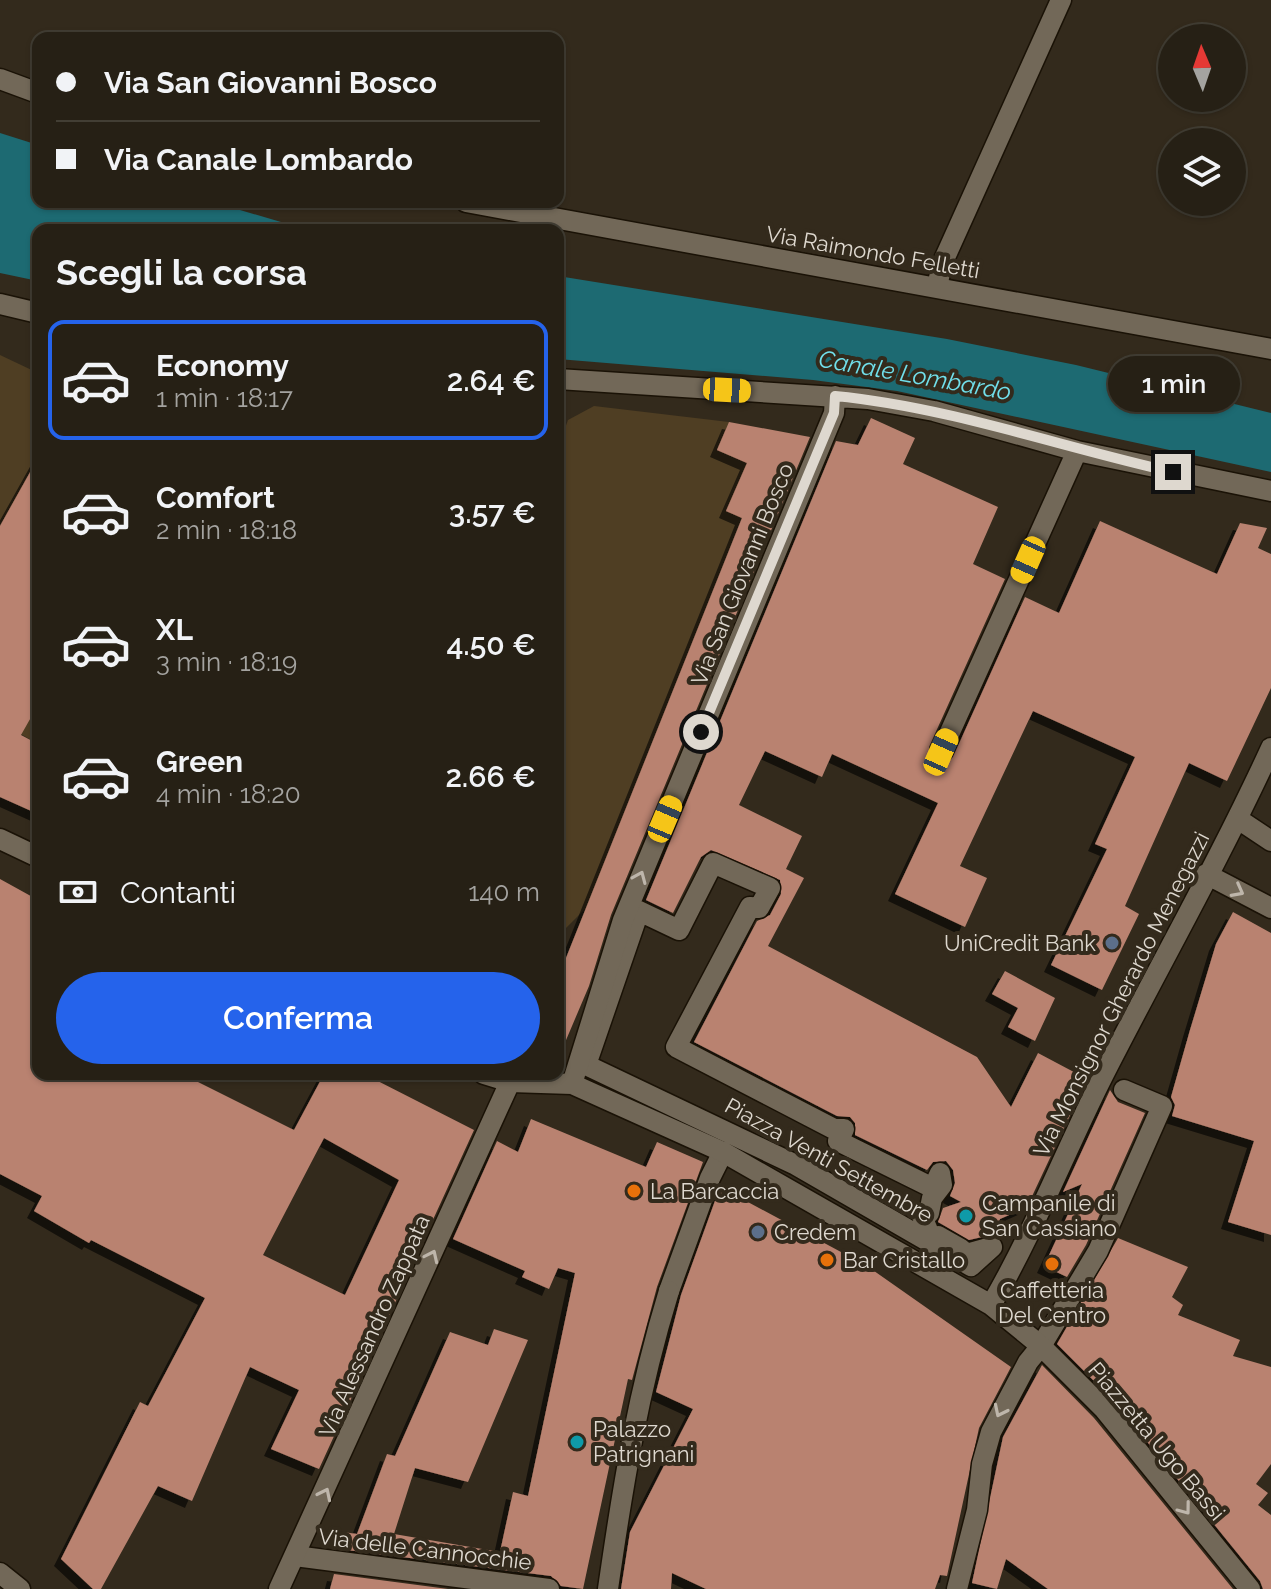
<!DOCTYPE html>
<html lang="it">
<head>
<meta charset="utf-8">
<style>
	:root { --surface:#262015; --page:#2e281e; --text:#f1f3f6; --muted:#a4a3a0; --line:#423e34; --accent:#2563eb }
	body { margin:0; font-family:Raleway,sans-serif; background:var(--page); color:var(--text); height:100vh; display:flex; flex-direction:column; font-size:30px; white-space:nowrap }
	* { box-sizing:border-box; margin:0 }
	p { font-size:26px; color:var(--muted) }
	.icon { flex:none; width:44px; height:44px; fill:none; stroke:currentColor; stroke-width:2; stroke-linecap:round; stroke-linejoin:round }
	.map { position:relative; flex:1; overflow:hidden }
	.details { position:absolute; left:32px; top:224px; width:532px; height:856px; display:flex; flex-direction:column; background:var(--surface); border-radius:16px; box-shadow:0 2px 6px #0004,0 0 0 2px var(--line) }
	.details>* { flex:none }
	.top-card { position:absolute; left:32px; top:32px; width:532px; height:176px; border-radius:16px; box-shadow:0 2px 6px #0004,0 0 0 2px var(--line); display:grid; align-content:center; height:176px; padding:0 24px; background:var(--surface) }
	.needle { width:52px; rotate:358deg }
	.buttons { position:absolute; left:1158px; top:24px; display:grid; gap:16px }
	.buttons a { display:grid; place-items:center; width:88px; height:88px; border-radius:50%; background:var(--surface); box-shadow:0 2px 6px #0004,0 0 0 2px var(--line); font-size:40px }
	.end { position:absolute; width:36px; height:36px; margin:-18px; border:10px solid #ded8cf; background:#111; box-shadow:0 0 0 4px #111 }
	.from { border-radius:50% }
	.bubble { position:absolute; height:56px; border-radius:28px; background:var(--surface); box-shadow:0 2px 6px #0004,0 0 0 2px var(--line); font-size:26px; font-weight:600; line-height:56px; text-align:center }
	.car { position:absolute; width:24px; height:48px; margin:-24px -12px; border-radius:10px; box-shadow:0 0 6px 2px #0007; background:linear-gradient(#f5c518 24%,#345 0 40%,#f5c518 0 76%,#345 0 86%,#f5c518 0) }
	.top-card b { display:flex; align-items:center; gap:28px; height:76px; font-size:30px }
	.top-card b+b { border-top:2px solid var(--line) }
	.top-card i { width:20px; height:20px; background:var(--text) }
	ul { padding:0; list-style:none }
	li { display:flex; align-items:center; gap:24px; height:120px; margin:0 16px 12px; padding:0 8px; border:4px solid transparent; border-radius:16px }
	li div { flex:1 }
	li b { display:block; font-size:30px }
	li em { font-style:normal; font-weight:600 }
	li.current { border-color:var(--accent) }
	li>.icon { width:72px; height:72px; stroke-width:1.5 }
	h2 { padding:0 24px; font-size:36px; line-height:96px }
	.pay { display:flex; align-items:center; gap:20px; height:88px; padding:0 24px; font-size:30px }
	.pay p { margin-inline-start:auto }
	.action { display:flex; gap:16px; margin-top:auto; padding:16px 24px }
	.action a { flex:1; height:92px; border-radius:48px; background:var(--accent); color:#fff; font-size:32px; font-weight:600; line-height:92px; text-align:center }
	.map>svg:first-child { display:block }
	.green { fill:#4f3e23 }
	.water { fill:#1d6a72 }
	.building { fill:#b98270; fill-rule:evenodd; filter:url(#shadow) }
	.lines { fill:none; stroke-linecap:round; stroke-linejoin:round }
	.pedestrian-casing { stroke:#1a1206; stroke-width:23 }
	.minor-casing { stroke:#1a1206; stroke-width:23 }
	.secondary-casing { stroke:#1a1206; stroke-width:23 }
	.pedestrian { stroke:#726858; stroke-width:20 }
	.minor { stroke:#726858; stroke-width:20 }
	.secondary { stroke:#726858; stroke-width:20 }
	.oneway { stroke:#beb6ab }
	.route { stroke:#ded8cf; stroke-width:10 }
	.service-dot { fill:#5c6f8a; stroke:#332a1c; stroke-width:3 }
	.food-dot { fill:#e8710a; stroke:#332a1c; stroke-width:3 }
	.culture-dot { fill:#0f9aa8; stroke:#332a1c; stroke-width:3 }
	.labels { text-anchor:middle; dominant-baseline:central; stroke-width:8; stroke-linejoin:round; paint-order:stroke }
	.street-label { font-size:22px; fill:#ded8cf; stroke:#332a1c }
	.poi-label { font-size:22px; fill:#ded8cf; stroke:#332a1c; text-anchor:start }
	.water-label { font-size:24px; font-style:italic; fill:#71e0ec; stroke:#332a1c }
</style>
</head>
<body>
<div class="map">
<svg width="1271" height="1589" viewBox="0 0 1271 1589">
	<defs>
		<filter id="shadow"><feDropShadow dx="-7" dy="7" stdDeviation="0" flood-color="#0009"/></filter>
	</defs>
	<rect width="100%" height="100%" fill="#332a1c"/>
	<path class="green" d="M 0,355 L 38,373 L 38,744 L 0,722 Z
		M 594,406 L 729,422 L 747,463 L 742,518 L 586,908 L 558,936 L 558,448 L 568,420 Z"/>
	<path class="water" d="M 0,133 L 38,145 L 38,202 L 213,202 L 308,230 L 38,230 L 38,281 L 0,273 Z
		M 558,276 L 947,339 L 1076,365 L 1271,413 L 1271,472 L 897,391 L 813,380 L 558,359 Z"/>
	<path class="building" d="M 871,418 L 915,438 L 903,464 L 998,507 L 973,564 L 1005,579 L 929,747 L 930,759 L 936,764 L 948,763 L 953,757 L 1025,597 L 1059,613 L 1100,521 L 1217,574 L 1240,523 L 1267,528 L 1258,548 L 1271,554 L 1271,688 L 1227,781 L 1189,763 L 1125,906 L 1139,914 L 1102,990 L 1051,965 L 1107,849 L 1095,844 L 1135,757 L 1033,711 L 960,866 L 987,878 L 965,927 L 895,894 L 938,803 L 832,754 L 822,777 L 765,751 L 739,805 L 802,836 L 786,869 L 804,878 L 768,946 L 977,1057 L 1011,1107 L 1038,1053 L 1087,1079 L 1027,1207 L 1000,1219 L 995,1234 L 969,1240 L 938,1222 L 943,1208 L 961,1202 L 950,1196 L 955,1183 L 953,1170 L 946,1161 L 933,1162 L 927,1170 L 855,1135 L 855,1123 L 850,1117 L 837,1116 L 694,1042 L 757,921 L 770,915 L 781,894 L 780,880 L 711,850 L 701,857 L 673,913 L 646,900 L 836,441 L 858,445 Z
		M 729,422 L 810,437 L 611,915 L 589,986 L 558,1059 L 558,978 L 742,518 L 726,511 L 747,463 L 717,450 Z
		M 38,458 L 38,705 L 21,735 L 38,744 L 38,814 L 0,797 L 0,526 Z
		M 0,879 L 38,900 L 38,1074 L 182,1074 L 294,1130 L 324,1074 L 364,1074 L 474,1130 L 319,1469 L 271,1449 L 299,1390 L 250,1367 L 192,1501 L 158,1486 L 101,1589 L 93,1589 L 61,1559 L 140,1402 L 148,1406 L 205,1298 L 91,1240 L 89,1243 L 34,1211 L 42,1196 L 0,1174 ZM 324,1138 L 399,1180 L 345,1295 L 263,1255 Z
		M 1233,912 L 1271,933 L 1271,1235 L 1228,1222 L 1254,1141 L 1172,1116 L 1175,1105 L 1171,1097 L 1190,1030 L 1216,944 Z
		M 1005,971 L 1055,998 L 1035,1041 L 1008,1027 L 1018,1008 L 992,994 Z
		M 1110,1090 L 1118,1102 L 1145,1113 L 1086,1245 L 1067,1277 L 1044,1266 L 1082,1184 L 1063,1192 Z
		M 531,1119 L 646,1167 L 657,1142 L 703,1162 L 657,1287 L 632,1380 L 628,1379 L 583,1589 L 561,1586 L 551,1576 L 339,1549 L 343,1532 L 357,1534 L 387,1454 L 395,1456 L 450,1332 L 488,1345 L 494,1329 L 528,1340 L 468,1482 L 415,1468 L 394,1534 L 500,1552 L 513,1492 L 528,1496 L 575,1273 L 558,1268 L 549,1289 L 522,1277 L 525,1271 L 453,1239 L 497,1141 L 518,1152 Z
		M 720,1187 L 867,1266 L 1011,1367 L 979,1428 L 947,1576 L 940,1575 L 935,1589 L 706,1589 L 672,1573 L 671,1589 L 621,1589 L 630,1532 L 693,1409 L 656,1392 L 681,1295 Z
		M 1118,1238 L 1188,1267 L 1172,1297 L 1183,1305 L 1178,1315 L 1240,1340 L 1233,1356 L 1271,1367 L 1271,1464 L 1256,1484 L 1268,1493 L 1258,1505 L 1271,1515 L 1271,1589 L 1263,1589 L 1260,1581 L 1114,1401 L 1057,1344 Z
		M 1042,1365 L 1094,1418 L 1233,1589 L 1048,1589 L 1006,1559 L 997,1589 L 972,1583 L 1003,1437 Z
		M 334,1574 L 448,1589 L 330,1589 Z"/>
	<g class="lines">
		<g class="pedestrian-casing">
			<path id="pedestrian" d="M 713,863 L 770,888 L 759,908 L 750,907 L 676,1047 L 834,1129 L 844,1129 L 838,1141 L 933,1188 L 940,1173 L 942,1185 L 932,1198 L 929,1213 L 922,1216 L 931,1238 L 938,1236 L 961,1249 L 963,1255 L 992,1247 L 971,1266 L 796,1165 L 586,1065 L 639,911 L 679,930 Z
				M 669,1291 L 710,1178 L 723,1152
				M 1041,1346 L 1098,1251 L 1162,1106 L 1124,1090
				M 295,1556 L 549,1589"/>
		</g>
		<g class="minor-casing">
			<path id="minor" d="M 937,287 L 942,264 L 1061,0
				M 0,304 L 38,313
				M 558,379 L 868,399 L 934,411 L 1077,451 L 1271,491
				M 941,752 L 1077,451
				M 1238,819 L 1271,841
				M 0,839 L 38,857
				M 1206,874 L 1271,908
				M 484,1074 L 510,1082 L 572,1084 L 723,1152 L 991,1305 L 1041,1346 L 1104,1409 L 1250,1589
				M 572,1084 L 623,920 L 834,413 L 835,396
				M 991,1305 C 1034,1232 1065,1151 1104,1074 C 1159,966 1220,859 1271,748
				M 0,1573 L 20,1589
				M 279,1589 L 510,1082
				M 608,1589 C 623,1484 638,1392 669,1291
				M 957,1589 L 977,1510 L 982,1464 L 991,1432 L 1028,1362 L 1041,1346"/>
		</g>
		<g class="secondary-casing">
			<path id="secondary" d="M 0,79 L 38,93
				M 466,202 L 1271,349"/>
		</g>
		<use href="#pedestrian" class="pedestrian"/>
		<use href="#minor" class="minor"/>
		<use href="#secondary" class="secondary"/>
	</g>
	<defs><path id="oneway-chevron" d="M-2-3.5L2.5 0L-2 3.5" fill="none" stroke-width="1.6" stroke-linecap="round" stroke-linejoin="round" transform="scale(2)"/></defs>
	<g class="oneway">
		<use href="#oneway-chevron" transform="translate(640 877) rotate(-67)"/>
		<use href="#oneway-chevron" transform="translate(1238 891) rotate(28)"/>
		<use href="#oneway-chevron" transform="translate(432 1256) rotate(-65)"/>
		<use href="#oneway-chevron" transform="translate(1000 1411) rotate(116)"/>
		<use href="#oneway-chevron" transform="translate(325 1494) rotate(-64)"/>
		<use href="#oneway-chevron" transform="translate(1185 1509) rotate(53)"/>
	</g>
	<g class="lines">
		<path class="route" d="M 701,732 L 834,413 L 835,396 C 949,407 1061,447 1173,472"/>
	</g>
	<g class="service-dot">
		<circle cx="1112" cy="943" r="8"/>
		<circle cx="758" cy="1232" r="8"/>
	</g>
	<g class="food-dot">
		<circle cx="634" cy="1191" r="8"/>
		<circle cx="827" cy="1260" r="8"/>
		<circle cx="1052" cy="1264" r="8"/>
	</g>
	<g class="culture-dot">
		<circle cx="966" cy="1216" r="8"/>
		<circle cx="577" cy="1442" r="8"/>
	</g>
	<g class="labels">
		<g class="street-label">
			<text transform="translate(873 252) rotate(10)">Via Raimondo Felletti</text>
			<text transform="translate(742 574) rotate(-68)">Via San Giovanni Bosco</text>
			<text transform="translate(1121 994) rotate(-63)">Via Monsignor Gherardo Menegazzi</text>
			<text transform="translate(829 1160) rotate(29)">Piazza Venti Settembre</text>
			<text transform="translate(374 1326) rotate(-66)">Via Alessandro Zappata</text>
			<text transform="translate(1157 1441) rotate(50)">Piazzetta Ugo Bassi</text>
			<text transform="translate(425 1549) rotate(7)">Via delle Cannocchie</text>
		</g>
		<g class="poi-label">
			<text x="1096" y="943" text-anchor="end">UniCredit Bank</text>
			<text x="650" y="1191">La Barcaccia</text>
			<text x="982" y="1203">Campanile di<tspan x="982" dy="25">San Cassiano</tspan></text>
			<text x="774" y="1232">Credem</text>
			<text x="843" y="1260">Bar Cristallo</text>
			<text x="1052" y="1290" text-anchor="middle">Caffetteria<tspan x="1052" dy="25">Del Centro</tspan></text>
			<text x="593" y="1429">Palazzo<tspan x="593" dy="25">Patrignani</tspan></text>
		</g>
		<g class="water-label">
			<text transform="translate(915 375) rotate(10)">Canale Lombardo</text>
		</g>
	</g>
</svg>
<div class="buttons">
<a><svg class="needle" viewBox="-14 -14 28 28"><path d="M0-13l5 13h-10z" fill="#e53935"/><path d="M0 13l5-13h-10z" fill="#a4a3a0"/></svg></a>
<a><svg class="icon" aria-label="layers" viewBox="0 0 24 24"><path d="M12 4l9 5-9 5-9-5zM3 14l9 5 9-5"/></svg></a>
</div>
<i class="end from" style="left:701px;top:732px"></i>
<i class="end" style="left:1173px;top:472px"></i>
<div class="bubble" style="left:1108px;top:356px;width:132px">1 min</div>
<i class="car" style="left:727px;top:390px;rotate:93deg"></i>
<i class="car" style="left:1028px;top:560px;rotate:204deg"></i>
<i class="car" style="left:941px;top:752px;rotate:24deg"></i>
<i class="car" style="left:665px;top:819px;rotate:23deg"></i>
<div class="top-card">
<b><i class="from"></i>Via San Giovanni Bosco</b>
<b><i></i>Via Canale Lombardo</b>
</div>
<section class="details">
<h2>Scegli la corsa</h2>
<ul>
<li class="current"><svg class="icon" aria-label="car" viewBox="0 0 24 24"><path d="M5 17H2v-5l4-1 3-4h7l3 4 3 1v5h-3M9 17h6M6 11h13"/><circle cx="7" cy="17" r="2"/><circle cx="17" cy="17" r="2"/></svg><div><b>Economy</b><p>1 min · 18:17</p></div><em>2.64 €</em></li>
<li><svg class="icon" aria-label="car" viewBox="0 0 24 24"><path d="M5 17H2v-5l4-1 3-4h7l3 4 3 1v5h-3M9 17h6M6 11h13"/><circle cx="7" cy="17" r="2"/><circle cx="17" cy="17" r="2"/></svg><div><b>Comfort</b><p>2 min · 18:18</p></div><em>3.57 €</em></li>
<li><svg class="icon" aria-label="car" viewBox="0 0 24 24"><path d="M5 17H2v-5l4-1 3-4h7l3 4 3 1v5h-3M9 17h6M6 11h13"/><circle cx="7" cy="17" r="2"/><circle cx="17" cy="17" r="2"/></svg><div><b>XL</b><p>3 min · 18:19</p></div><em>4.50 €</em></li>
<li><svg class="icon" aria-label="car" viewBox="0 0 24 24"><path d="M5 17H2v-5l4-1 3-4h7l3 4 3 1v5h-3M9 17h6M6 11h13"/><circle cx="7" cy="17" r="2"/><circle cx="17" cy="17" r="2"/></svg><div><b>Green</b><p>4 min · 18:20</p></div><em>2.66 €</em></li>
</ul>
<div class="pay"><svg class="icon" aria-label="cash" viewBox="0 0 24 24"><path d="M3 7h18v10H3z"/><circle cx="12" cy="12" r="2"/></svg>Contanti<p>140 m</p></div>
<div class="action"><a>Conferma</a></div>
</section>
</div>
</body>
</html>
